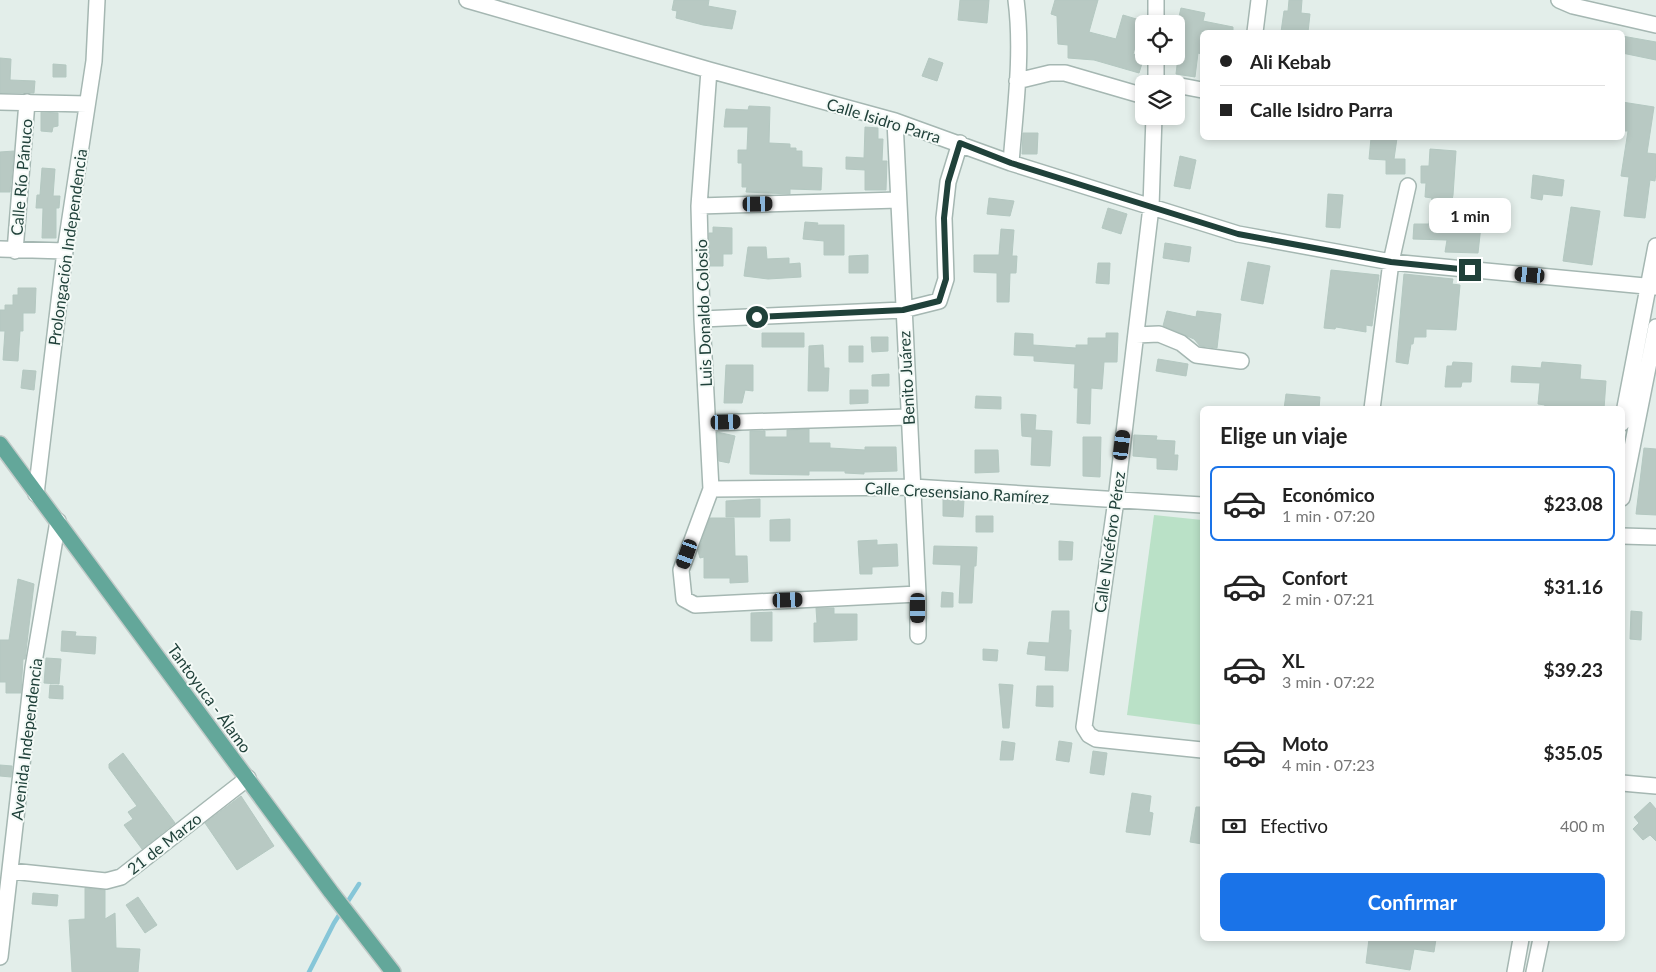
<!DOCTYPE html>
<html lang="es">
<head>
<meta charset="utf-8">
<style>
	:root { --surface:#fff; --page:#f6f6f6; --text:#222; --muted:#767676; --line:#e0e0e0; --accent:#1a73e8 }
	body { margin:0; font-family:Lato,sans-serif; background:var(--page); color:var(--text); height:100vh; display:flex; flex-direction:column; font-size:19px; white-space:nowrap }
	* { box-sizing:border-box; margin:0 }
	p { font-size:16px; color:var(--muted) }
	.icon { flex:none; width:28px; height:28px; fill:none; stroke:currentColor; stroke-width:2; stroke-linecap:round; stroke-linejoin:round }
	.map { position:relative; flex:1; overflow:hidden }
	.sheet { position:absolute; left:1200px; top:406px; width:425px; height:535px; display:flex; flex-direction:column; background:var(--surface); border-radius:8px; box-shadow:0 2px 8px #0003 }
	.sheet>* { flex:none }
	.hud { position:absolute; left:1200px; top:30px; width:425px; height:110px; border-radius:8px; box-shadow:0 2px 8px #0003; display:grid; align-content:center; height:110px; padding:0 20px; background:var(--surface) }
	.fabs { position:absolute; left:1135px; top:15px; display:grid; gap:10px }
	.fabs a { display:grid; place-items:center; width:50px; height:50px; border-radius:8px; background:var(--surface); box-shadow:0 2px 8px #0003; font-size:25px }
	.end { position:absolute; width:22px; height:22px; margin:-11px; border:6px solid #20413a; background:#fff; box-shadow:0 0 0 2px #fff }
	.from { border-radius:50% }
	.bubble { position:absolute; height:35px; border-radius:8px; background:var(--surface); box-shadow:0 2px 8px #0003; font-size:16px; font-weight:700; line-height:35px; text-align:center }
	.car { position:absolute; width:15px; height:30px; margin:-15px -8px; border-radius:6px; box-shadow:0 0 4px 1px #0007; background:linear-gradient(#222 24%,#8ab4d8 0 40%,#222 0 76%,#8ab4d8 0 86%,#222 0) }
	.hud b { display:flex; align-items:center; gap:18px; height:48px; font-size:19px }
	.hud b+b { border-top:1px solid var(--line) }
	.hud i { width:12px; height:12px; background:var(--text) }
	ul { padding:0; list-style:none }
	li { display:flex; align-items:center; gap:15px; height:75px; margin:0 10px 8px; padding:0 10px; border:2px solid transparent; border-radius:8px }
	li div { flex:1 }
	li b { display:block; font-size:19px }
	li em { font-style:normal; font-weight:700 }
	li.selected { border-color:var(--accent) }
	li>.icon { width:45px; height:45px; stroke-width:1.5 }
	h2 { padding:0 20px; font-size:22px; line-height:60px }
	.pay { display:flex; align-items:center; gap:12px; height:55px; padding:0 20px; font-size:19px }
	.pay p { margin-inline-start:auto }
	.button { display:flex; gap:10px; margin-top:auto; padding:10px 20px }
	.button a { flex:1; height:58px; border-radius:8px; background:var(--accent); color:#fff; font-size:20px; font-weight:700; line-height:58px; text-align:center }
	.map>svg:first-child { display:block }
	.green { fill:#bae1c7 }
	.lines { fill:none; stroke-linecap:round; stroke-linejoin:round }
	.stream { stroke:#86c6d8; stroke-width:4.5 }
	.building { fill:#b8c9c3; stroke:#b4c8c1 }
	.minor-casing { stroke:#a5b7b2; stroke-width:18 }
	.major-casing { stroke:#c1cac8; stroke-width:18 }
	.minor { stroke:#fff; stroke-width:15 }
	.major { stroke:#63a79a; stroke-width:15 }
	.route { stroke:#20413a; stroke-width:6 }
	.labels { text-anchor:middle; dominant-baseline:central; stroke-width:4; stroke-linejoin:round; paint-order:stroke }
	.street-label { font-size:16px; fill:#20413a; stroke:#f4faf7 }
</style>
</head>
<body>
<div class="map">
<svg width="1656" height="972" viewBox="0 0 1656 972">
	<rect width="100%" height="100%" fill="#e3eeea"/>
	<path class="green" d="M 1154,515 L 1202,520 L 1202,725 L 1127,715 Z"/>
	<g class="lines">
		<path class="stream" d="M 309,972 L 334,923 L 359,884"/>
	</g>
	<path class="building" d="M 674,0 L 709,0 L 708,6 L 736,11 L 732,29 L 703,25 L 676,18 L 677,11 L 672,10 Z
		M 960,0 L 989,0 L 987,23 L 958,20 Z
		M 1055,0 L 1098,0 L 1089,32 L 1116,39 L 1123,15 L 1143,21 L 1133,54 L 1144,57 L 1139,73 L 1094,60 L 1068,58 L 1068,45 L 1058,44 L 1057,16 L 1051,14 Z
		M 1289,0 L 1302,0 L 1301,13 L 1310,14 L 1308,32 L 1281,32 L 1284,11 L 1288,11 Z
		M 1181,8 L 1205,13 L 1203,21 L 1233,27 L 1233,32 L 1202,32 L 1202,54 L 1198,53 L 1195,77 L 1176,74 L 1181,31 L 1176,30 Z
		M 1622,36 L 1656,42 L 1656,60 L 1622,53 Z
		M 0,58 L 11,59 L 10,80 L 35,81 L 34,93 L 0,93 Z
		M 929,58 L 943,63 L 937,81 L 922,76 Z
		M 53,64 L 66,65 L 66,77 L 53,77 Z
		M 1622,102 L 1654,107 L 1647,153 L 1656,154 L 1656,172 L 1655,181 L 1650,180 L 1645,218 L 1624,216 L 1629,177 L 1621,176 L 1628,131 L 1622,131 Z
		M 749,106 L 770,107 L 769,143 L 790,144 L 790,148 L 796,148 L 796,151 L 802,151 L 802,167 L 822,168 L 821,190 L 790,189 L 790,194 L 746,192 L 747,187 L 742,187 L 742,163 L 738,163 L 738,150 L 747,150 L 748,127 L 724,127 L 726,109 L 748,110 Z
		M 41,112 L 58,113 L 58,126 L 53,127 L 52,132 L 41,131 Z
		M 865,127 L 878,128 L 878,139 L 883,139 L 882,161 L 887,161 L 886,190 L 865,190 L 865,170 L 846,169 L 846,157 L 864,158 Z
		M 1023,133 L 1038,133 L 1037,154 L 1022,154 Z
		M 1371,138 L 1397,138 L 1394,159 L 1405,159 L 1405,174 L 1386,174 L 1386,160 L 1369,159 Z
		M 1430,149 L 1456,151 L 1453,195 L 1448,221 L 1481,226 L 1478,253 L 1445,252 L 1447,240 L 1413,239 L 1414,224 L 1429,224 L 1432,198 L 1425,197 L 1426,183 L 1421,183 L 1421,166 L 1429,166 Z
		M 14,151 L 10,192 L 0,192 L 0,152 Z
		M 1180,156 L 1196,160 L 1190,189 L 1174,186 Z
		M 42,168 L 55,169 L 53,196 L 60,196 L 59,208 L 56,208 L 56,238 L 42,238 L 43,208 L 36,208 L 37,195 L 40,195 Z
		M 1533,175 L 1564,180 L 1562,196 L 1543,194 L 1542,200 L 1531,198 Z
		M 1328,194 L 1343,195 L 1340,228 L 1326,227 Z
		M 989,198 L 1014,201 L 1010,216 L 987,214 Z
		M 1494,201 L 1507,204 L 1503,221 L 1491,218 Z
		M 1571,207 L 1600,211 L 1592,265 L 1563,261 Z
		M 1108,208 L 1127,214 L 1121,234 L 1102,228 Z
		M 805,222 L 818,223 L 817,225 L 844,225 L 844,255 L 824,255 L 824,241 L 803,239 Z
		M 713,227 L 732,228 L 732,254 L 723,254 L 723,266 L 710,266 L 709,233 L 713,233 Z
		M 1001,229 L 1014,230 L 1012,256 L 1017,256 L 1016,273 L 1010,273 L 1009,302 L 997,302 L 997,273 L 974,272 L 974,255 L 999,255 Z
		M 1165,243 L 1191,247 L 1189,262 L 1163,258 Z
		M 748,247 L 766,247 L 767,259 L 789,258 L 789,264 L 800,263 L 801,277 L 768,279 L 744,276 Z
		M 868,255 L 868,273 L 849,273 L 849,256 Z
		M 1248,262 L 1270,266 L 1263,304 L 1241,300 Z
		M 1098,263 L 1110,263 L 1109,284 L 1096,283 Z
		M 1331,270 L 1379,275 L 1372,326 L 1366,325 L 1366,332 L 1336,327 L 1335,329 L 1324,328 Z
		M 1404,274 L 1453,279 L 1452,284 L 1460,285 L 1456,330 L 1426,329 L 1426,337 L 1414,337 L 1413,344 L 1411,344 L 1408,364 L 1396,362 Z
		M 18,288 L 36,288 L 35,313 L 23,313 L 23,331 L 20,331 L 18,361 L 3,360 L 5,331 L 0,331 L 0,310 L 5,310 L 5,305 L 13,305 L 13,295 L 18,295 Z
		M 1167,311 L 1196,317 L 1197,311 L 1221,314 L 1217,348 L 1200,346 L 1194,339 L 1163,326 Z
		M 762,333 L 804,333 L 804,347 L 762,347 Z
		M 1015,333 L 1033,334 L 1033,345 L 1076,348 L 1076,345 L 1088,345 L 1088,338 L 1106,338 L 1106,333 L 1118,333 L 1117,362 L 1104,362 L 1102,389 L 1091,388 L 1090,424 L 1077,423 L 1078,388 L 1074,388 L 1075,364 L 1034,361 L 1034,356 L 1014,355 Z
		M 871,337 L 888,337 L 888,351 L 872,352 Z
		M 823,345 L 824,368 L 829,368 L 828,391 L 808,391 L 809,346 Z
		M 849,346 L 863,346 L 863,362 L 849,362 Z
		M 1158,359 L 1188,364 L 1186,376 L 1156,371 Z
		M 1453,362 L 1472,363 L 1471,382 L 1462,382 L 1461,387 L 1445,387 L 1447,366 L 1452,366 Z
		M 1542,362 L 1581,365 L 1580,379 L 1606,381 L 1604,409 L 1544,409 L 1545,405 L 1538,404 L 1540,383 L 1511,382 L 1512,366 L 1541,368 Z
		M 726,365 L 753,365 L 753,391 L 745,390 L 742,403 L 724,403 Z
		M 23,370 L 36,371 L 34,390 L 21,388 Z
		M 889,374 L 889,386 L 872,386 L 872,375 Z
		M 850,390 L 868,390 L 868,403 L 850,404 Z
		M 1286,394 L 1320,397 L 1319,409 L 1284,409 Z
		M 976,396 L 1001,397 L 1001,409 L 975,408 Z
		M 1021,414 L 1036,415 L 1035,430 L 1052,431 L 1050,466 L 1031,465 L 1032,437 L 1022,436 Z
		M 809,429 L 809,443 L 830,443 L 830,448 L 865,450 L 865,447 L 896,447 L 897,471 L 864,472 L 864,474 L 845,473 L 845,471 L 809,471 L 809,475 L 750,474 L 750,431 L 765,431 L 765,437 L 787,437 L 787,430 Z
		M 717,432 L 735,436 L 729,463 L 719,461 Z
		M 1134,435 L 1157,436 L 1156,440 L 1175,441 L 1174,455 L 1178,455 L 1177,470 L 1157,469 L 1157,458 L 1133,456 Z
		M 1083,437 L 1101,437 L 1100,477 L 1083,476 Z
		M 1644,448 L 1656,449 L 1656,515 L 1636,514 Z
		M 975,450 L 998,450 L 999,472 L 975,473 Z
		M 760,499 L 760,517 L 726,517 L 726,501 Z
		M 943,499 L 964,500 L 963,517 L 943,516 Z
		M 976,516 L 993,516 L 993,532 L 976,532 Z
		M 710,518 L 734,518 L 735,556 L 747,556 L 748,582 L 730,583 L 730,578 L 704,578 L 704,557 L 700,558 L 698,551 Z
		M 790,519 L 790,541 L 770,541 L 770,520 Z
		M 877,540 L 877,545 L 897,544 L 898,566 L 872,567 L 872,574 L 860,574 L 858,541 Z
		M 1059,541 L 1073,542 L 1072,560 L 1059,560 Z
		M 934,546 L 977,547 L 976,566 L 974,566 L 972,603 L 959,603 L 961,565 L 933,564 Z
		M 18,579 L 34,584 L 26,651 L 25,659 L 23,659 L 21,693 L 6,693 L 6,682 L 0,682 L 0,640 L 9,640 Z
		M 942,592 L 953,593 L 953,607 L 941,607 Z
		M 816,608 L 834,608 L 834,614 L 857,614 L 857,640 L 814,642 L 814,623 L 817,623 Z
		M 1052,611 L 1069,611 L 1069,630 L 1071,630 L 1068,671 L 1045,670 L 1046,656 L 1027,654 L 1029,642 L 1049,643 Z
		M 1631,611 L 1642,612 L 1641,640 L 1630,639 Z
		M 772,612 L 772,641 L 751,641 L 751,613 Z
		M 62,631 L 76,632 L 75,636 L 96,637 L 95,654 L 61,651 Z
		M 983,649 L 998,650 L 997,661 L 983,660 Z
		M 46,658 L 61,659 L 59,684 L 44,683 Z
		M 999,684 L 1013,685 L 1009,728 L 1003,728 Z
		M 50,685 L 63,686 L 63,699 L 49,698 Z
		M 1037,686 L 1053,686 L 1053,707 L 1036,706 Z
		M 1002,741 L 1015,743 L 1013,760 L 1000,760 Z
		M 1059,741 L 1072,743 L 1069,762 L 1056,760 Z
		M 1093,751 L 1107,753 L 1104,775 L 1090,773 Z
		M 123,753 L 175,823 L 142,849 L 124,825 L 133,819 L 128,812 L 137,806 L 109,768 L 109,764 Z
		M 0,765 L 12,766 L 11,777 L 0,776 Z
		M 1132,793 L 1151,796 L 1149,812 L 1153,813 L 1150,835 L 1126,832 Z
		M 241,796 L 274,846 L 237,870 L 205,823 Z
		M 1650,802 L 1656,809 L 1656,841 L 1650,835 L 1643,840 L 1633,829 L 1639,823 L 1634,817 Z
		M 1196,807 L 1202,807 L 1202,844 L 1190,842 Z
		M 85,888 L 105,890 L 105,919 L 115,913 L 116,948 L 140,949 L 138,972 L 72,972 L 69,920 L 85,919 Z
		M 33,893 L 58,895 L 57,906 L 32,904 Z
		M 138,897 L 157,925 L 145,933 L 126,905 Z
		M 1369,939 L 1436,939 L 1434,952 L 1414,949 L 1410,970 L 1366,963 Z"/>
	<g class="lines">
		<g class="minor-casing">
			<path id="minor" d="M 467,0 L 709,70 L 895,121 L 1011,163 L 1238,234 L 1391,262 L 1656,287
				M 1559,0 L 1573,6 L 1656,25
				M 1156,24 L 1156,0
				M 1255,32 L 1259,0
				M 709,70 L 699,206 L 702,319 L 711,489 L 681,570 L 684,599 L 695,605 L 918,594
				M 1017,81 L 1050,73 L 1065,73 L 1144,96
				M 1156,84 L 1156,56
				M 1176,85 L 1202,90
				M 0,102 L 87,104
				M 1154,116 L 1151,207 L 1116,500 L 1084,727 L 1089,735 L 1096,739 L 1202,750
				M 895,121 L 918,594 L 918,636
				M 1011,163 C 1015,110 1023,53 1016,0
				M 699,206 L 898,200
				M 0,249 L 65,251
				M 15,251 L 27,102
				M 702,319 L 903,310 L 939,301 L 946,279 L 944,218 L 948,182 L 960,143
				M 1136,335 L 1159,334 L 1181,343 L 1196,355 L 1241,361
				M 1372,409 L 1391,262 L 1408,186
				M 708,423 L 908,417
				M 1622,423 L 1656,246
				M 711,489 L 913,487 L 1202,505
				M 36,494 L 65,251 L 94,61 L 97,0
				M 1622,498 L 1656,327
				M 1622,536 L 1656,537
				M 1622,783 L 1656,786
				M 11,871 L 106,881 L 121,877 L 248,778
				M 0,957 L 33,668 L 58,521
				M 1515,972 L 1521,939
				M 1534,972 L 1541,939"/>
		</g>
		<g class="major-casing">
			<path id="major" d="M 0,444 L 331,892 L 393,972"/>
		</g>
		<use href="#minor" class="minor"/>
		<use href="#major" class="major"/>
	</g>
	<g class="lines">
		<path class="route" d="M 757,317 L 903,310 L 939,301 L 946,279 L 944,218 L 948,182 L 960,143 L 1011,163 L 1238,234 L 1391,262 L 1470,270"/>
	</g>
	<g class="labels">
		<g class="street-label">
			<text transform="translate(884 120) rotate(17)">Calle Isidro Parra</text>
			<text transform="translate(21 177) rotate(-85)">Calle Río Pánuco</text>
			<text transform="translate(67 247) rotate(-82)">Prolongación Independencia</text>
			<text transform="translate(703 313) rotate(-92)">Luis Donaldo Colosio</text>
			<text transform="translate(906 378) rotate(-93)">Benito Juárez</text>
			<text transform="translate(957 492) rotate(3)">Calle Cresensiano Ramírez</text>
			<text transform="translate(1109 542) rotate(-82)">Calle Nicéforo Pérez</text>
			<text transform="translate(210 698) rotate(54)">Tantoyuca - Álamo</text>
			<text transform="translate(26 739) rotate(-83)">Avenida Independencia</text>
			<text transform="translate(164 843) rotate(-38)">21 de Marzo</text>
		</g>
	</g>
</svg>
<div class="fabs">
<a><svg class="icon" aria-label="locate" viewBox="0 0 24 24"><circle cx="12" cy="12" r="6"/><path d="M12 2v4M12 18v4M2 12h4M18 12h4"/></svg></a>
<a><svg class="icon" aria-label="layers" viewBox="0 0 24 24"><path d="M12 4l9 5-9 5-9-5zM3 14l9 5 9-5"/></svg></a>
</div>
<i class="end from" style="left:757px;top:317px"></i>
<i class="end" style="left:1470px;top:270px"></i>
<div class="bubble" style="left:1429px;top:198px;width:82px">1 min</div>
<i class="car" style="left:758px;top:204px;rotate:89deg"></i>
<i class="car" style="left:1530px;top:275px;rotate:275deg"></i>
<i class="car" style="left:726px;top:422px;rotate:88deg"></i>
<i class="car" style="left:1122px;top:445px;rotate:7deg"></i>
<i class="car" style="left:687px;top:554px;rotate:200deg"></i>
<i class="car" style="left:788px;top:600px;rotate:88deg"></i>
<i class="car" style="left:918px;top:608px;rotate:180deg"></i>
<div class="hud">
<b><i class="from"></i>Ali Kebab</b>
<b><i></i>Calle Isidro Parra</b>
</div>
<section class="sheet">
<h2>Elige un viaje</h2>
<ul>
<li class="selected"><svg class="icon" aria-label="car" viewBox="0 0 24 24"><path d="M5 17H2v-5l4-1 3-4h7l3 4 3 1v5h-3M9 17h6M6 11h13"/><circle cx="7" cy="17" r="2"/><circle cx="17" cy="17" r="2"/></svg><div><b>Económico</b><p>1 min · 07:20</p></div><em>$23.08</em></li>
<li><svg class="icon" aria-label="car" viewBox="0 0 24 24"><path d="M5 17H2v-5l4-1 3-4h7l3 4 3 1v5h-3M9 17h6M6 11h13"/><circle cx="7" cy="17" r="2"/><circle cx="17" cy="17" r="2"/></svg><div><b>Confort</b><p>2 min · 07:21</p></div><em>$31.16</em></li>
<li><svg class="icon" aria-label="car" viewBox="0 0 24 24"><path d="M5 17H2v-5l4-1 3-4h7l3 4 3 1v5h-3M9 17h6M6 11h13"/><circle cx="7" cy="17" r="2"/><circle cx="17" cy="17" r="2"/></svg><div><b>XL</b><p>3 min · 07:22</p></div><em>$39.23</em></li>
<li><svg class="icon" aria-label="car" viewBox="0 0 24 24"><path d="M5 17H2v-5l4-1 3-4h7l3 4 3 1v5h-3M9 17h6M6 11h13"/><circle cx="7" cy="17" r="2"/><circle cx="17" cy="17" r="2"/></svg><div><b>Moto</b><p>4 min · 07:23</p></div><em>$35.05</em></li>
</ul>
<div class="pay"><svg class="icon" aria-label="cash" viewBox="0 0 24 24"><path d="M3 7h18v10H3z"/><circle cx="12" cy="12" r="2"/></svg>Efectivo<p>400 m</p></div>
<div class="button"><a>Confirmar</a></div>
</section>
</div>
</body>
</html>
